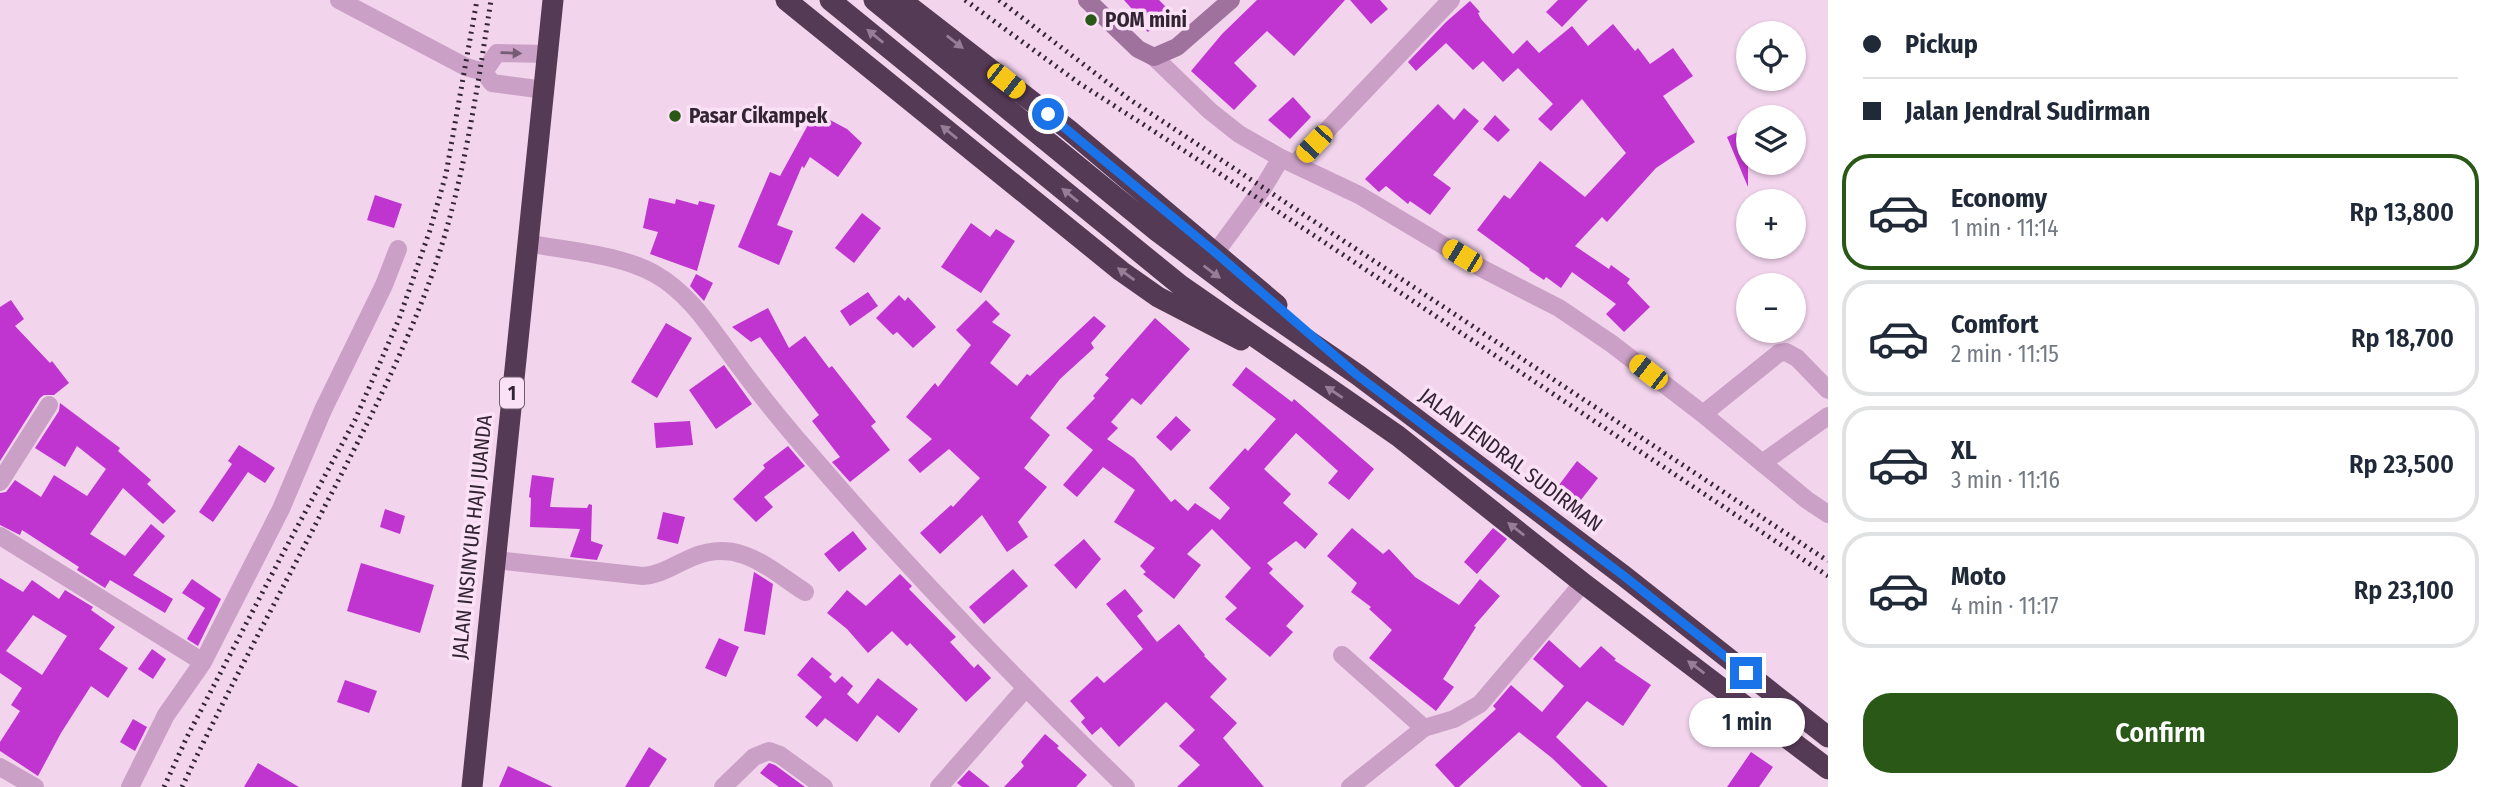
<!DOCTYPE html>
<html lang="en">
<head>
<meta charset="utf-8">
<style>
	:root { --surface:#fff; --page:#f2f2f3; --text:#1f2937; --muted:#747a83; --line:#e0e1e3; --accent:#295817 }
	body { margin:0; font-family:"Fira Sans Condensed",sans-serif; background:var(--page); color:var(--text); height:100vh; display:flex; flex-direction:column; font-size:26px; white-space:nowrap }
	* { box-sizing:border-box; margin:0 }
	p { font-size:23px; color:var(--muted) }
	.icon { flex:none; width:38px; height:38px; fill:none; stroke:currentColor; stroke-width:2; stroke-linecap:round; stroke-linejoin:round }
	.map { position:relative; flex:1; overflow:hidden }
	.side { display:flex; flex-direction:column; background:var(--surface); width:665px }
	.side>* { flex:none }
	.guide { display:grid; align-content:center; height:154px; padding:0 35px; background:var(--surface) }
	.tools { position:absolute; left:1736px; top:21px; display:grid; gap:14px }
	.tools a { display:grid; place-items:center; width:70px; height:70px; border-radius:50%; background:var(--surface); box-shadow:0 2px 5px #0004; font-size:35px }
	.end { position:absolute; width:32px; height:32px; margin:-16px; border:9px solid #1a73e8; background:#fff; box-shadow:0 0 0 4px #fff }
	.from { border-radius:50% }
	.bubble { position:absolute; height:49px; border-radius:24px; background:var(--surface); box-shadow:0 2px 5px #0004; font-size:23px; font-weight:600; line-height:49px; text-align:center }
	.car { position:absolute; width:21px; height:42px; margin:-21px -10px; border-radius:9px; box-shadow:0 0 5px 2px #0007; background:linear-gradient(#f5c518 24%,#345 0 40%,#f5c518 0 76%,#345 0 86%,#f5c518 0) }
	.guide b { display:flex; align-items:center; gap:24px; height:66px; font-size:26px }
	.guide b+b { border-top:2px solid var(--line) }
	.guide i { width:18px; height:18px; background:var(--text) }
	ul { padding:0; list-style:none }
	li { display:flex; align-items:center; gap:21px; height:116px; margin:0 14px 10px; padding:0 21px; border:4px solid var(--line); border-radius:28px }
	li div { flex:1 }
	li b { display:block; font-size:26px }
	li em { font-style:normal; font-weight:600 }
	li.current { border-color:var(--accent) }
	li>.icon { width:63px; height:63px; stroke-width:1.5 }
	.primary-button { display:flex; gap:14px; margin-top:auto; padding:14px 35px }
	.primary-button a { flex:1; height:80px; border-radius:28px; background:var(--accent); color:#fff; font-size:28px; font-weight:600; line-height:80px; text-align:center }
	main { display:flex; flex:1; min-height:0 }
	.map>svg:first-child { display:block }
	.building { fill:#c035cf; fill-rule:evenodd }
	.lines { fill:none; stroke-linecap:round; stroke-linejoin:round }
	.street { stroke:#cba0c6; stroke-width:18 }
	.secondary { stroke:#9e729d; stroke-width:18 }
	.highway { stroke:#553a56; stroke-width:21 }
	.rail { stroke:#332434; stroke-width:5; stroke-dasharray:2 5; stroke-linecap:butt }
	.oneway { fill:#977d96 }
	.oneway2 { fill:#775c76 }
	.route { stroke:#1a73e8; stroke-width:9 }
	.poi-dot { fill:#295817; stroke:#fae1f5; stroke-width:2.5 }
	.labels { text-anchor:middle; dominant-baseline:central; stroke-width:7; stroke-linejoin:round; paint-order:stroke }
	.shield { fill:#fae1f5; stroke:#6f5d6e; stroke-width:2 }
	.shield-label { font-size:19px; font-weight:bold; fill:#332434 }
	.poi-label { font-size:21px; font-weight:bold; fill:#332434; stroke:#fae1f5; text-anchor:start }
	.street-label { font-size:21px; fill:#332434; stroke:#fae1f5 }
</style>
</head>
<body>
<main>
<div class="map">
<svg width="1828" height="787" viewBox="0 0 1828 787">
	<rect width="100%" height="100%" fill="#f2d4ed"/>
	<path class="building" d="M 1124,0 L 1159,0 L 1170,11 L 1148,32 L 1136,20 L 1139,17 Z
		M 1257,0 L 1345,0 L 1294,56 L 1267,31 L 1234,63 L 1257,86 L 1234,110 L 1191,71 L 1222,34 Z
		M 1350,0 L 1380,0 L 1388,9 L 1371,24 Z
		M 1558,0 L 1588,0 L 1562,27 L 1546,12 Z
		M 1470,1 L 1480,12 L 1478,13 L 1481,19 L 1513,54 L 1527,40 L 1539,53 L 1572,26 L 1588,46 L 1613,24 L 1635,51 L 1638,48 L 1650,64 L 1673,48 L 1693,76 L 1663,96 L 1695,142 L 1656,168 L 1607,222 L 1602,217 L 1575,246 L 1609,269 L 1611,265 L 1630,279 L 1627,283 L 1650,307 L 1624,332 L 1606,314 L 1616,304 L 1572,272 L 1561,288 L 1546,277 L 1544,280 L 1529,270 L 1530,269 L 1477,230 L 1504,195 L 1510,199 L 1540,161 L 1585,197 L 1626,153 L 1582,99 L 1551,131 L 1538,119 L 1553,104 L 1518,68 L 1503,82 L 1483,61 L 1473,70 L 1446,43 L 1416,71 L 1408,62 L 1446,22 Z
		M 1293,97 L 1311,117 L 1290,139 L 1268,120 Z
		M 1438,104 L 1454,120 L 1464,108 L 1479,121 L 1433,175 L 1451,188 L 1430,215 L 1410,201 L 1408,204 L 1386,186 L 1379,192 L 1365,179 Z
		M 815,112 L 847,129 L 862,143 L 838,177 L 810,157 L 804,168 L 802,166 L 777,225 L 793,231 L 779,265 L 738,247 L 770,172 L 780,176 Z
		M 1495,115 L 1510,130 L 1498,142 L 1483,129 Z
		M 1748,127 L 1748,187 L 1727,137 Z
		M 375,195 L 402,204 L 394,228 L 367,220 Z
		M 649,198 L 675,204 L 676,199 L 698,205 L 699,201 L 715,205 L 697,271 L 650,254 L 658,232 L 643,228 Z
		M 862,213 L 881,228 L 854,263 L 835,248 Z
		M 971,223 L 990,237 L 996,229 L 1015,241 L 981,293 L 941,267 Z
		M 696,274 L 713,283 L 704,301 L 690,286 Z
		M 868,292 L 878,306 L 850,326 L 840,311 Z
		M 899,295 L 905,301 L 908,297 L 936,327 L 913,348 L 897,332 L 893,335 L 876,318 Z
		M 11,300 L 24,319 L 15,326 L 50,363 L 52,361 L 69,383 L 54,395 L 44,395 L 40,398 L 0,461 L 0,307 Z
		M 986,300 L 1000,314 L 992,322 L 1011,335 L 990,363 L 1017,386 L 1027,374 L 1030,376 L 1094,316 L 1106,326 L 1091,343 L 1094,348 L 1060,379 L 1030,418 L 1050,435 L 1024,468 L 1047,487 L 1018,522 L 1028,537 L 1007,552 L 982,515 L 940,554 L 920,533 L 951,505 L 953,507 L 980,478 L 949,449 L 920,473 L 908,460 L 932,439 L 906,417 L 935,383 L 938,387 L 971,345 L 956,330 Z
		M 768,308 L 789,348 L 805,336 L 829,368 L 832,366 L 876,422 L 871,426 L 890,450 L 850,482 L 832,462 L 840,457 L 812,421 L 819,415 L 760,337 L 751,342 L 732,327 Z
		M 1155,318 L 1190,349 L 1141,405 L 1132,398 L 1111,422 L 1118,428 L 1107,439 L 1134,458 L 1171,502 L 1175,499 L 1188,511 L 1195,503 L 1220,520 L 1230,508 L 1209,488 L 1245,448 L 1248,451 L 1276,419 L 1232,385 L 1246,367 L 1292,402 L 1294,399 L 1374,469 L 1349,500 L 1328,483 L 1338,471 L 1296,433 L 1264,469 L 1291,494 L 1283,503 L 1318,534 L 1305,549 L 1296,541 L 1267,563 L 1273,569 L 1269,573 L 1304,606 L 1286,626 L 1293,632 L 1270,657 L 1225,619 L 1237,608 L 1225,597 L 1251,568 L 1212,529 L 1187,554 L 1201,565 L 1174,599 L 1143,574 L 1146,572 L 1140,566 L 1155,548 L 1114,522 L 1135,490 L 1103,467 L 1077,497 L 1063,485 L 1093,450 L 1066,428 L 1095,398 L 1093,396 L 1109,378 L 1105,375 Z
		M 666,323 L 692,338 L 657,398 L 631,382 Z
		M 724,365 L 752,404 L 716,429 L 689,390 Z
		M 60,403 L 120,448 L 118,451 L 151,480 L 147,484 L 176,511 L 163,524 L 123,488 L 90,534 L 125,556 L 151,524 L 165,536 L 133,575 L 173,599 L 165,613 L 110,580 L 105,588 L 77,570 L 79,567 L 22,530 L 20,535 L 0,525 L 0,493 L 6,492 L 15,480 L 41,497 L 54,475 L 87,496 L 106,469 L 77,446 L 65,467 L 35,448 L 59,411 Z
		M 1176,416 L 1191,430 L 1171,451 L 1156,437 Z
		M 690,421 L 693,445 L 656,448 L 654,423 Z
		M 239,445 L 275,468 L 265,483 L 248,472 L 213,522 L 199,512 L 232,464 L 228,461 Z
		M 788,446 L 805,466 L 764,497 L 773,507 L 756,522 L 733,499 L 765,468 L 763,465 Z
		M 1577,461 L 1598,478 L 1577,505 L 1556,489 Z
		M 532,475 L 554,478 L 550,507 L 587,508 L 589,504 L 592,505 L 591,541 L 603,545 L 597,560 L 570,557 L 580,529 L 530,527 L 531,498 L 529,497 Z
		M 385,509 L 405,516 L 400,534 L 380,527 Z
		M 663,512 L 685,517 L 678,544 L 657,539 Z
		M 1352,528 L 1383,554 L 1389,549 L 1415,577 L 1459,605 L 1480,579 L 1500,596 L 1474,626 L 1476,627 L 1443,679 L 1454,687 L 1436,711 L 1369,658 L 1392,630 L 1369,609 L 1371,607 L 1351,592 L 1357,583 L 1327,556 Z
		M 1493,528 L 1507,539 L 1477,574 L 1464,562 Z
		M 853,531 L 867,549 L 839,572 L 824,554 Z
		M 1084,539 L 1101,559 L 1076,589 L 1054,565 Z
		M 361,563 L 434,585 L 420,633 L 347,611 Z
		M 1013,569 L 1028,586 L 984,624 L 969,607 Z
		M 754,572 L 773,584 L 765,635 L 744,631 Z
		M 900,574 L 912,586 L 909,589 L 956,637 L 950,642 L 974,668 L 978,664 L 991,678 L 966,702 L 910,643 L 907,646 L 892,631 L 868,653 L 847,629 L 827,613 L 847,590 L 866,606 Z
		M 0,578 L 23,592 L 32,580 L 59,599 L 65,590 L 93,607 L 91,610 L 115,627 L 99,649 L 128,668 L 108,698 L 91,686 L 61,733 L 38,776 L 0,751 L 0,742 L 20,711 L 11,705 L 22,688 L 0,673 ZM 33,615 L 67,636 L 42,675 L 6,651 Z
		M 192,579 L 221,599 L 198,646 L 187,639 L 205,608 L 182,593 Z
		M 1125,589 L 1143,611 L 1137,616 L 1157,642 L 1179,624 L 1205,655 L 1204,656 L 1227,679 L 1210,697 L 1237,723 L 1223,738 L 1264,787 L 1177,787 L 1200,765 L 1179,746 L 1195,730 L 1166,702 L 1119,747 L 1101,727 L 1092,735 L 1081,722 L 1085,718 L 1070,701 L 1097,676 L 1104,683 L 1143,649 L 1106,604 Z
		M 719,638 L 739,647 L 726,677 L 705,668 Z
		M 1549,640 L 1580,668 L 1601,646 L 1616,659 L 1614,660 L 1651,685 L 1623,726 L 1587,701 L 1556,737 L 1608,787 L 1582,787 L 1552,758 L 1519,732 L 1459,787 L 1455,787 L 1435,765 L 1496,709 L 1493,706 L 1511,685 L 1542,712 L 1564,686 L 1533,659 Z
		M 152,649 L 166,659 L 153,679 L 138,669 Z
		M 812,657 L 832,674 L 829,677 L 835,683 L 842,676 L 853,686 L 847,694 L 858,704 L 878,678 L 918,709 L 899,733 L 877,715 L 857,742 L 825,718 L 817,727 L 805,717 L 822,697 L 797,675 Z
		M 345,680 L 377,691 L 369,713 L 337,702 Z
		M 133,719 L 147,727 L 135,751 L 120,742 Z
		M 1045,734 L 1059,746 L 1057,748 L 1087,775 L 1076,787 L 1004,787 L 1024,766 L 1021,762 Z
		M 649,747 L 667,759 L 649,787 L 625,787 Z
		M 1751,752 L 1773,767 L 1759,787 L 1727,787 Z
		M 258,763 L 299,787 L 244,787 Z
		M 769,763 L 775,765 L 805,787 L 779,787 L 760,773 Z
		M 508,766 L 553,787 L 499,787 Z
		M 969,770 L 990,787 L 962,787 L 957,783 Z"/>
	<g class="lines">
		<path class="street" d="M 339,0 L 466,67 L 484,72 L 492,83 L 545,90
			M 1154,57 L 1210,111 L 1239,134 L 1281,158 L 1359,195 L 1483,269 L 1559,308 L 1612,344 L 1703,414 L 1807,500 L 1828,514
			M 484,72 L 497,53 L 549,54
			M 1295,164 L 1451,0
			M 527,243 C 567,251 620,254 655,274 C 690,294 710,327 733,358 C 757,391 783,423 809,453 C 909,570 1016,680 1126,787
			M 1216,252 L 1263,188 L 1281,158
			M 1703,414 L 1779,353 L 1786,352 L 1797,358 L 1828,390
			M 1762,463 L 1828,416
			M 0,482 L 49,405
			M 0,536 L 203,662
			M 495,560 L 643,576 C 661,575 676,564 693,557 C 739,538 768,568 805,592
			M 1342,655 L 1424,728
			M 0,767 L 35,787
			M 130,787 L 166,715 L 203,662 L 281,509 L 323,410 L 384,285 L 398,249
			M 723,787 L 754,757 L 769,751 L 780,755 L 824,787
			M 939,787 L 1025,689
			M 1350,787 L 1424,728 L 1454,719 L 1480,704 L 1583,583"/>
		<path class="secondary" d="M 1087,0 L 1138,49 L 1154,57 L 1177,47 L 1231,0"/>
		<path class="highway" d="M 786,0 L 1121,271 L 1158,297 L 1241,340
			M 830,0 L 1180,285 L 1398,436 L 1583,583 L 1828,769
			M 874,0 L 1157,231 L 1242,295 L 1358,375 L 1624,576 L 1828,737
			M 901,0 L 1069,130 L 1277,305
			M 472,787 L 553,0"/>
		<path class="rail" d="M 965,0 L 1079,83 L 1256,197 L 1828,576
			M 999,0 L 1129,99 L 1828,561
			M 164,787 L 187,737 L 282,555 L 355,420 L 399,319 L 430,230 L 446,174 L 477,0
			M 182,787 C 227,691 278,598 326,504 C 366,427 405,351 434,269 C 464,182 477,90 491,0"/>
	</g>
	<defs><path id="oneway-solid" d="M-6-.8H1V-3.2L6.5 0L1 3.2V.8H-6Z" transform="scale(1.75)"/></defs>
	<g class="oneway">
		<use href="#oneway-solid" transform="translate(875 36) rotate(-141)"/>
		<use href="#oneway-solid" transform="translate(955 42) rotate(38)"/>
		<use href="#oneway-solid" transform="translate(949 132) rotate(-141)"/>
		<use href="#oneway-solid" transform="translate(1070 195) rotate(-141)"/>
		<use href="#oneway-solid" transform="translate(1212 272) rotate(37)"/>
		<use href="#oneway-solid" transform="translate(1126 274) rotate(-144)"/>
		<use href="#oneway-solid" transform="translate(1334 392) rotate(-146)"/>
		<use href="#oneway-solid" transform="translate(1516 529) rotate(-142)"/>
		<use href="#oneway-solid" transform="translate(1696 667) rotate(-143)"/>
	</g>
	<use class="oneway2" href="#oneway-solid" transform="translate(511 53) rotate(2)"/>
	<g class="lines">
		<path class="route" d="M 1048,114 L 1216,253 L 1357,375 L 1624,576 L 1746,673"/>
	</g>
	<g class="poi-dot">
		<circle cx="1091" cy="20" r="7"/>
		<circle cx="675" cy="116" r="7"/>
	</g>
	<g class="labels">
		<rect class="shield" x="500" y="377.5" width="24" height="31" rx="5"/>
		<g class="shield-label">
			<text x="512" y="393">1</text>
		</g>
		<g class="poi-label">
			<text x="1105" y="20">POM mini</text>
			<text x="689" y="116">Pasar Cikampek</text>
		</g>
		<g class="street-label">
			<text transform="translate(1511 460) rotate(37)">JALAN JENDRAL SUDIRMAN</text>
			<text transform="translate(472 537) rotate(-84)">JALAN INSINYUR HAJI JUANDA</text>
		</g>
	</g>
</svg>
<div class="tools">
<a><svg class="icon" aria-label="locate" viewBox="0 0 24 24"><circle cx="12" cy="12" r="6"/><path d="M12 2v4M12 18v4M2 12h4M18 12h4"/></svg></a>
<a><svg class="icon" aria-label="layers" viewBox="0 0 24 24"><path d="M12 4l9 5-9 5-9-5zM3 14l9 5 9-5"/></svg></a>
<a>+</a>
<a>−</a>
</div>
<i class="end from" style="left:1048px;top:114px"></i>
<i class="end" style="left:1746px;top:673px"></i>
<div class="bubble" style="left:1689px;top:698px;width:116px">1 min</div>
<i class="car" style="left:1006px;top:81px;rotate:128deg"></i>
<i class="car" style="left:1314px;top:144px;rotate:223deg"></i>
<i class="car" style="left:1462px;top:256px;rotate:301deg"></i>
<i class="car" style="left:1648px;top:372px;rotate:308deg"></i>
</div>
<section class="side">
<div class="guide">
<b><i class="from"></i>Pickup</b>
<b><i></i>Jalan Jendral Sudirman</b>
</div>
<ul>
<li class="current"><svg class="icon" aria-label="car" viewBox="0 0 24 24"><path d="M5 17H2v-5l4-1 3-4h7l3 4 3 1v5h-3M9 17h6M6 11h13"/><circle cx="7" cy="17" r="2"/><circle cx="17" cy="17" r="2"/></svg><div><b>Economy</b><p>1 min · 11:14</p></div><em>Rp 13,800</em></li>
<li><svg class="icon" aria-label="car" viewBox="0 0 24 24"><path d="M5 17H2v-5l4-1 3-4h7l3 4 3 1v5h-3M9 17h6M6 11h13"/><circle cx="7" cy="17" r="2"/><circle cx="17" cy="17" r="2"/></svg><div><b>Comfort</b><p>2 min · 11:15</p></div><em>Rp 18,700</em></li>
<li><svg class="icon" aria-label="car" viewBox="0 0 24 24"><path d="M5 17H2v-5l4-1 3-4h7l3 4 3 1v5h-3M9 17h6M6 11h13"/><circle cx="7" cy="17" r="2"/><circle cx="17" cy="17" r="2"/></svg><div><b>XL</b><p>3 min · 11:16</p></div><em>Rp 23,500</em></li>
<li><svg class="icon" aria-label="car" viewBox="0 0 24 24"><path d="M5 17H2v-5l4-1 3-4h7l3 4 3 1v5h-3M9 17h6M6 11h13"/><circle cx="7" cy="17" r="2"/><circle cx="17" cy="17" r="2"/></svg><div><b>Moto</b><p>4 min · 11:17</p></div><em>Rp 23,100</em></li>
</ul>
<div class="primary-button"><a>Confirm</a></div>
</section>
</main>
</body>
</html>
